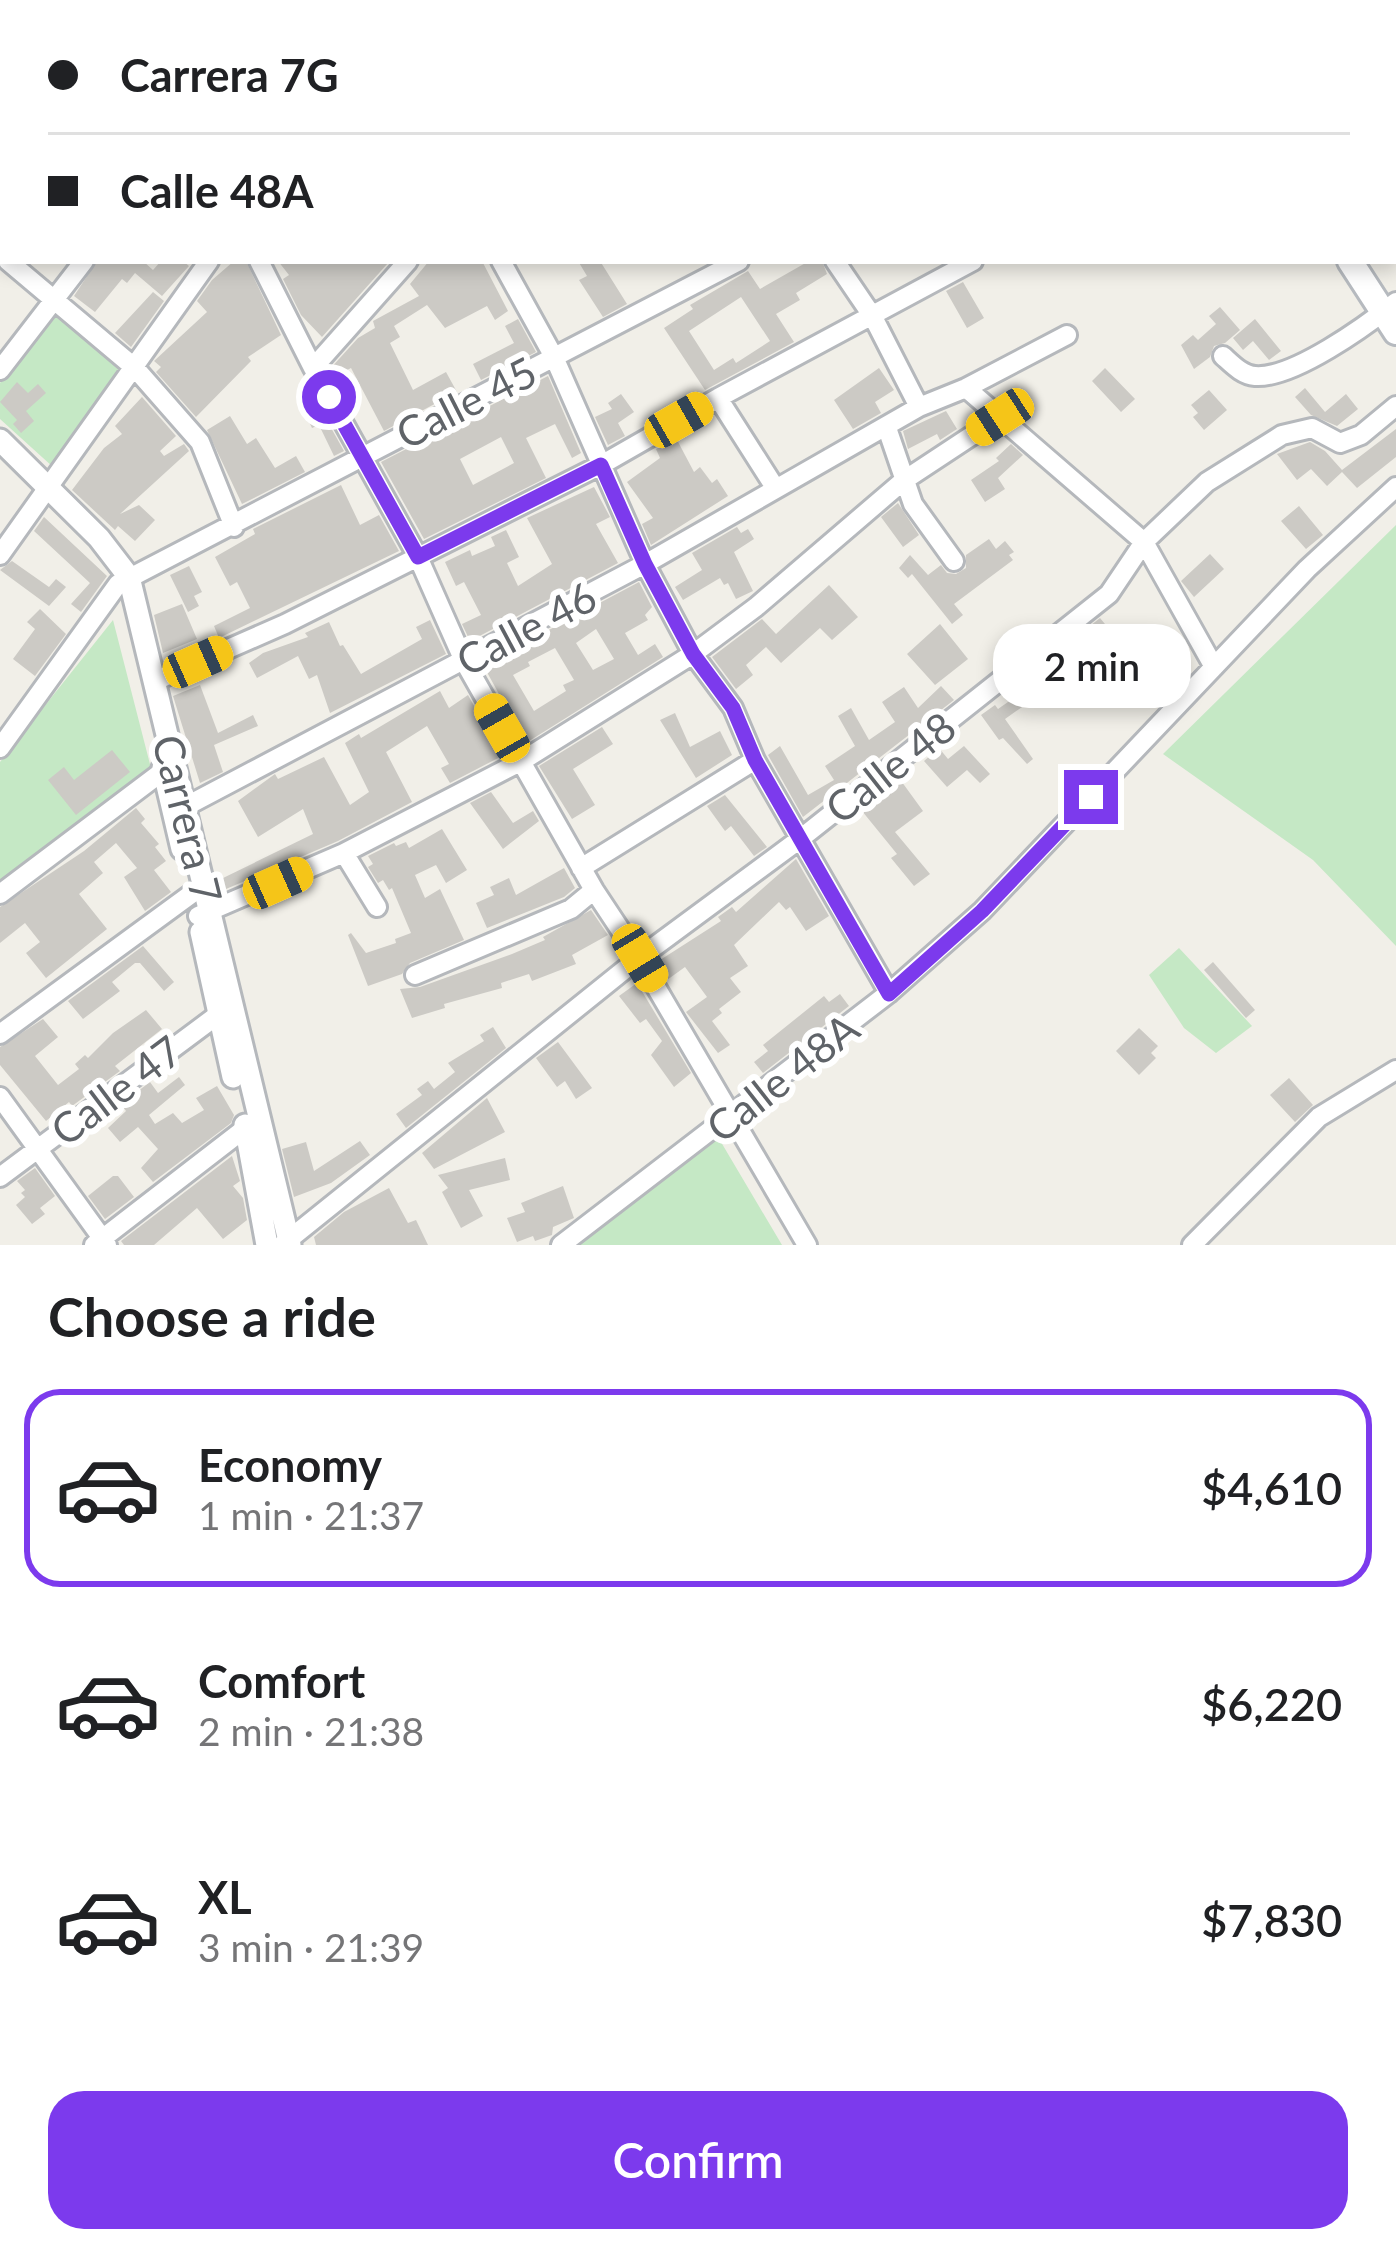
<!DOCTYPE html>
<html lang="en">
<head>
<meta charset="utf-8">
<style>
	:root { --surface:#fff; --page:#f2f2f2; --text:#202124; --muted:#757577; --line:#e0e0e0; --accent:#7c3aed }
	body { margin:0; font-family:Lato,sans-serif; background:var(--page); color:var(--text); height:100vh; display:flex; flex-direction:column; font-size:45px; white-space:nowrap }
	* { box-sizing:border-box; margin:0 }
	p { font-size:39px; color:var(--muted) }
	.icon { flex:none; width:66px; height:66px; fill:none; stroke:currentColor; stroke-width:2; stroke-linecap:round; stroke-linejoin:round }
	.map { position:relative; height:1245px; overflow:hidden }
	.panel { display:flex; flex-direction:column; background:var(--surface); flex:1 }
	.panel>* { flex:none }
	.top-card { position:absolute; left:0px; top:0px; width:1398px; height:264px; box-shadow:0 6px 18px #0003; display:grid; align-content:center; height:264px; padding:0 48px; background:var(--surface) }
	.end { position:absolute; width:54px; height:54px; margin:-27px; border:15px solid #7c3aed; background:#fff; box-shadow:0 0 0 6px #fff }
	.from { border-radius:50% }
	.bubble { position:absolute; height:84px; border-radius:36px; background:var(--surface); box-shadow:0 6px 18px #0003; font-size:39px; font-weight:600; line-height:84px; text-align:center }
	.car { position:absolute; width:36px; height:72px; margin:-36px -18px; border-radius:15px; box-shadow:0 0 9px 3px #0007; background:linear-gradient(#f5c518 24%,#345 0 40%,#f5c518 0 76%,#345 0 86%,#f5c518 0) }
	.top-card b { display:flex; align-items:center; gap:42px; height:114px; font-size:45px }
	.top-card b+b { border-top:3px solid var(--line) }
	.top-card i { width:30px; height:30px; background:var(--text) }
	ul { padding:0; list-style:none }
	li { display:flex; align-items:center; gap:36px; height:198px; margin:0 24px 18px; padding:0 24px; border:6px solid transparent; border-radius:36px }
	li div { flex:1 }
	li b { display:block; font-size:45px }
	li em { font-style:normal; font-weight:600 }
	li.current { border-color:var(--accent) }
	li>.icon { width:108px; height:108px; stroke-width:1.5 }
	h2 { padding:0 48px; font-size:54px; line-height:144px }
	.button { display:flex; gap:24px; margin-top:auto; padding:24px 48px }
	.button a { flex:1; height:138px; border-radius:36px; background:var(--accent); color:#fff; font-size:48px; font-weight:600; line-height:138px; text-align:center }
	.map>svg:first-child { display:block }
	.green { fill:#c5e8c5 }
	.building { fill:#cccac5; fill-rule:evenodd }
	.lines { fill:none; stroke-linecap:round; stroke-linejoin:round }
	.minor-casing { stroke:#b5b8bc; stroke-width:24 }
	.tertiary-casing { stroke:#b5b8bc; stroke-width:27 }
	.secondary-casing { stroke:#b6babf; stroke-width:30 }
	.minor { stroke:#fff; stroke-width:18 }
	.tertiary { stroke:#fff; stroke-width:21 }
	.secondary { stroke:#fff; stroke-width:24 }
	.route { stroke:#7c3aed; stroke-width:15 }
	.labels { text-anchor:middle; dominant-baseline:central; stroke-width:12; stroke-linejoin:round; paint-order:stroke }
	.street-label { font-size:42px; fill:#5f6368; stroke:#fff }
</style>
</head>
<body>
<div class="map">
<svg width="1396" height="1245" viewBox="0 0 1396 1245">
	<rect width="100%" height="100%" fill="#f1efe8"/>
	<path class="green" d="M 52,306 L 123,368 L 53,467 L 0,419 L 0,383 Z
		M 1396,525 L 1396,946 L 1313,860 L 1163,754 Z
		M 113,620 L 152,772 L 0,890 L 0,762 Z
		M 1179,948 L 1252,1026 L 1216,1053 L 1184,1028 L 1149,975 Z
		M 718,1137 L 782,1245 L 579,1245 Z"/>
	<path class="building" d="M 97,261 L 143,261 L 153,270 L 161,261 L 183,261 L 189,266 L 162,296 L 135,273 L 127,283 L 122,279 L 95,312 L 74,296 Z
		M 234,261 L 246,261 L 281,335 L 248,357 L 251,361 L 196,417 L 156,372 L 161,367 L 154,361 L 207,312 L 197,301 L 212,280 Z
		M 278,261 L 386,261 L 388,263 L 322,337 L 301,315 L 283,279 L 289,275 Z
		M 429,261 L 482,261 L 508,311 L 495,320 L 487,306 L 445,328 L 427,305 L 394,326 L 400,337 L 390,343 L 413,390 L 446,372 L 457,392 L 384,431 L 351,368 L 334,377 L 329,370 L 358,338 L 375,328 L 373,321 L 419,296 L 410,284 Z
		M 578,261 L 600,261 L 627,304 L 603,317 L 579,280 L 587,276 Z
		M 809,261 L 822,261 L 827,274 L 796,293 L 800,300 L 776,314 L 794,342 L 705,390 L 664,328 L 693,309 L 690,305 L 748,271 L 760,289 ZM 741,297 L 770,341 L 736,363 L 733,358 L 714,370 L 689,331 Z
		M 963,282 L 984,318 L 967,328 L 946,291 Z
		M 153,292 L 164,301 L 131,347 L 115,333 Z
		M 1220,307 L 1240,330 L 1225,343 L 1214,346 L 1210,357 L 1194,369 L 1181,345 L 1193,335 L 1198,340 L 1216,324 L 1209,316 Z
		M 518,319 L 536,352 L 481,380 L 473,364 L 514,343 L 505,326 Z
		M 1255,319 L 1281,351 L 1269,360 L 1253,341 L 1243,350 L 1233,338 Z
		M 879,368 L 894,390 L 875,402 L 881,413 L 853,429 L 834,400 Z
		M 1105,368 L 1135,399 L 1121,412 L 1092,381 Z
		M 548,376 L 581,453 L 572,458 L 555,424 L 526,438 L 546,478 L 424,539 L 381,462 ZM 501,437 L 514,463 L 473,485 L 460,459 Z
		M 17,382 L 28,393 L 38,384 L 46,393 L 26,411 L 34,421 L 21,433 L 13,424 L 17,420 L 0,402 Z
		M 1305,388 L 1325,412 L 1346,394 L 1358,409 L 1337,426 L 1311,415 L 1295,397 Z
		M 1209,390 L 1227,410 L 1204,430 L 1193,417 L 1198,413 L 1191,405 Z
		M 311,392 L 344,451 L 334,456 L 319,425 L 312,428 L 298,399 Z
		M 621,394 L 634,412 L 618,423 L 625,436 L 608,445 L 595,417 L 612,409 L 608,403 Z
		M 142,397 L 176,436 L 160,451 L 164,456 L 184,444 L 189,451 L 120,514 L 139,505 L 155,520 L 135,541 L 118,526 L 115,530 L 72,490 L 104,448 L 122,434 L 115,426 Z
		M 946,411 L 957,429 L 940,440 L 937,434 L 908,449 L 903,431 Z
		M 230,416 L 247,444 L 256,438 L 275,468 L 296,456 L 305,472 L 242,504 L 207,430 Z
		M 1396,429 L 1396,457 L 1357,488 L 1342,472 L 1327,486 L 1311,469 L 1297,480 L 1277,454 L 1310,442 L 1325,451 L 1342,470 Z
		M 676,438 L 694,472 L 700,467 L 712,483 L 717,479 L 728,496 L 651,545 L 642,524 L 653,518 L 627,482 L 660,458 L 656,449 Z
		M 1011,444 L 1023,455 L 998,478 L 1005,489 L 985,502 L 971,480 L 999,461 L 996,458 Z
		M 341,485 L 360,525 L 379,515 L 399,551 L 219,638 L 214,626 L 250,608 L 237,582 L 230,586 L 215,557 L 255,534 L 253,529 Z
		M 594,487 L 610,517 L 596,524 L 618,563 L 470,641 L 462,624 L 481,615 L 464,582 L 456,586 L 445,562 L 470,550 L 472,556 L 495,546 L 491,537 L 506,530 L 519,557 L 507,563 L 518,586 L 552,564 L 527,518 Z
		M 898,503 L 919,535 L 903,547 L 881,517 Z
		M 1299,506 L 1323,535 L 1306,549 L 1281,521 Z
		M 44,517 L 107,576 L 81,612 L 71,604 L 90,583 L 34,531 Z
		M 737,527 L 741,533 L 748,529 L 754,539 L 734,552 L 753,591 L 736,599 L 728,583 L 724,585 L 720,578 L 683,600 L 675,587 L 702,570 L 692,553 Z
		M 989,539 L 996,549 L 1005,541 L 1014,552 L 1009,555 L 1013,560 L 954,604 L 963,615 L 952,624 L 912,574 L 908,578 L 899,568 L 910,555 L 928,575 L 941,565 L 947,573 L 956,574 L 966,568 L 966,555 Z
		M 1210,554 L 1224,569 L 1194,597 L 1181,581 Z
		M 12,561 L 49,587 L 56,579 L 66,587 L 49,606 L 0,570 Z
		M 189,566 L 202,592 L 194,596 L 199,606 L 188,612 L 170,575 Z
		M 639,582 L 652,607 L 645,615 L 648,620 L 625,633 L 638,655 L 655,644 L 663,657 L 526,743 L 483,665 ZM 596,629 L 614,659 L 593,670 L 576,643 ZM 555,648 L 574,680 L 563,685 L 566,691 L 534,711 L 513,675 L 530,666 L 528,662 Z
		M 829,585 L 858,617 L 832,640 L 820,628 L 781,663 L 766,647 L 746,665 L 753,675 L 736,689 L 712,657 L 762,619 L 776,634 Z
		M 182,604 L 197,639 L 163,653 L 154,615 Z
		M 40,609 L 66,634 L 35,676 L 13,659 L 35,629 L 27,622 Z
		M 1100,618 L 1114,635 L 1071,666 L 1061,649 Z
		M 430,620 L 446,654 L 330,713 L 317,675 L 309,679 L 298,656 L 257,678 L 249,663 L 263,653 L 308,637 L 305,633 L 329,622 L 340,646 L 343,645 L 361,674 L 422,639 L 416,627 Z
		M 940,624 L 968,659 L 935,685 L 907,654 Z
		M 200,685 L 218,733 L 253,715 L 258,726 L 214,745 L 223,772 L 200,783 L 173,696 Z
		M 941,686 L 954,700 L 803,817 L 768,755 L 780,746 L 808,795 L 834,780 L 825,766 L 855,746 L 838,716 L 851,708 L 869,740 L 895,722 L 882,702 L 904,687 L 918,708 Z
		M 1025,690 L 1032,700 L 1005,719 L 1033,759 L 1027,764 L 1003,738 L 999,740 L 981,715 L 995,705 L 998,709 Z
		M 440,691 L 449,708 L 468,695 L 502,756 L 450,783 L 441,768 L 449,764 L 427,726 L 386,752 L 412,802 L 338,841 L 226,889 L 221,879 L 313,834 L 303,809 L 258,837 L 238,801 L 275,774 L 278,779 L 324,757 L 350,805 L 369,792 L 345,743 L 359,734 L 361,738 Z
		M 675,713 L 690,747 L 720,731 L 732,755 L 696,778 L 660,720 Z
		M 602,727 L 613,744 L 573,769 L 595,805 L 572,819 L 539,766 Z
		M 964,746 L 990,774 L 980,783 L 967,770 L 947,787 L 924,761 L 939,748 L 948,759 Z
		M 112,750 L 130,772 L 76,815 L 48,780 L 64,767 L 74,780 Z
		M 899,778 L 923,811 L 895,832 L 930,874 L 914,886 L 891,858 L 897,854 L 862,811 Z
		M 491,792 L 513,823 L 533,811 L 539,821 L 503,849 L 470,803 Z
		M 725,795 L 767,847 L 754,856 L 731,826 L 725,831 L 707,806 Z
		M 136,808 L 145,819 L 141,823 L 159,844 L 155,847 L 166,861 L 154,870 L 171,892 L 145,911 L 124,877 L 137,868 L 116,843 L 94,862 L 103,873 L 79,894 L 107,929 L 46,978 L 26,953 L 40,942 L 25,923 L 0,943 L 0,907 L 84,851 Z
		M 442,829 L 467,870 L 446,883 L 436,865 L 415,875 L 425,898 L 440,889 L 464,940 L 410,963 L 402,974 L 368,986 L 348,935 L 351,933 L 366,953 L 396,943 L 395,939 L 411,933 L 392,888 L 389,890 L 383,880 L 378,883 L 368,867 L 373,864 L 368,856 L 394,843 L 396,846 L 406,842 L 409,848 Z
		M 796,859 L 829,916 L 806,931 L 790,907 L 786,910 L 779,902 L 734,945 L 748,966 L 730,978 L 741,992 L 719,1009 L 722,1013 L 712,1021 L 730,1045 L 718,1053 L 686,1012 L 707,997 L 685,967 L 667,980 L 657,962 L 721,921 L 718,917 L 732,907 L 736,912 Z
		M 564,868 L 575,888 L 564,897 L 487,928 L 476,903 L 494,895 L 490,887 L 509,878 L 516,895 Z
		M 591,910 L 608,935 L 572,955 L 576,964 L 532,981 L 529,974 L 501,983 L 502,988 L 444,1004 L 445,1008 L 412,1018 L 400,989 L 420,987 L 512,954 L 545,940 L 543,937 Z
		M 143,946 L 174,982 L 164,991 L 140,963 L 135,963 L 112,982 L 120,991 L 83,1019 L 68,1001 Z
		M 1213,962 L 1255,1010 L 1246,1018 L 1204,970 Z
		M 637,983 L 691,1073 L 674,1087 L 651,1055 L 662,1041 L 646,1019 L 640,1023 L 619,996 Z
		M 840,994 L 849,1006 L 763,1073 L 754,1062 L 768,1051 L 763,1045 L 824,996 L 829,1002 Z
		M 146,1010 L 162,1029 L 115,1066 L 120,1071 L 72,1106 L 69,1102 L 46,1121 L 0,1065 L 0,1047 L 43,1019 L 58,1037 L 35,1056 L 58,1085 L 79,1069 L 75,1064 L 85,1055 L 88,1058 L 113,1033 Z
		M 493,1027 L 506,1048 L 406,1128 L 396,1114 L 422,1095 L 417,1089 L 428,1081 L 434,1089 L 455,1072 L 448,1063 L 484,1041 L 480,1035 Z
		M 1139,1028 L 1158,1046 L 1151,1053 L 1156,1058 L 1139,1075 L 1116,1051 Z
		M 558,1042 L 592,1088 L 576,1099 L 565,1081 L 557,1087 L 536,1058 Z
		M 179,1077 L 185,1085 L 149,1115 L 155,1124 L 173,1113 L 182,1123 L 204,1110 L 196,1098 L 217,1086 L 234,1115 L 231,1123 L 153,1182 L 141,1168 L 158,1149 L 138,1127 L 120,1142 L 108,1128 L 126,1111 L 121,1104 L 150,1082 L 158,1093 Z
		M 1289,1078 L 1313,1105 L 1295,1122 L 1270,1095 Z
		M 487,1098 L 505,1132 L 434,1169 L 422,1153 Z
		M 360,1141 L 370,1155 L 331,1183 L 294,1197 L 282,1149 L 306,1142 L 314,1171 Z
		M 232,1156 L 240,1181 L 233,1186 L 243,1198 L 247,1220 L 223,1239 L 197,1208 L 154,1245 L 124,1245 L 121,1241 Z
		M 505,1158 L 510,1180 L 469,1190 L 483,1216 L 461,1228 L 442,1192 L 448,1188 L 438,1175 Z
		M 35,1168 L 55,1196 L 40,1208 L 45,1214 L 32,1224 L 16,1205 L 25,1197 L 21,1193 L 25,1190 L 17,1181 Z
		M 113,1176 L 118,1176 L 134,1197 L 105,1219 L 88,1196 Z
		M 563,1186 L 574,1218 L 553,1227 L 552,1235 L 535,1241 L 533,1236 L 517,1242 L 507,1218 L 525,1212 L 521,1203 Z
		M 389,1188 L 408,1223 L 416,1220 L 428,1245 L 316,1245 L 314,1237 L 344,1212 Z"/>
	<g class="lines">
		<g class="minor-casing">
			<path id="minor" d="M 68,0 L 72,3
				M 230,0 L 234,3
				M 47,3 L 49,0
				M 270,3 L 273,0
				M 386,3 L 388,0
				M 496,3 L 498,0
				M 642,3 L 644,0
				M 927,3 L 931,0
				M 0,43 L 3,45
				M 0,72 L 3,68
				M 1395,138 L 1396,137
				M 8,261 L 135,368 L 200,442 L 234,527
				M 259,261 L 313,368 L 418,557 L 464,661 L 594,890 L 639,958 L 807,1245
				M 501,261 L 554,357 L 645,564 L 693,654 L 733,708 L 755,760 L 889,993
				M 835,261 L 873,317 L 919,407
				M 1223,356 C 1232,364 1242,375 1255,376 C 1293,379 1367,325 1396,302
				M 313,368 L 408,261
				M 0,370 L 84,261
				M 966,388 L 1144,542 L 1214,667
				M 718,398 L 776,489
				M 887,428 L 913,504 L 954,561
				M 0,555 L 209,261
				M 155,681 L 285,624 L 601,465 L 718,398 L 973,261
				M 0,748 L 118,584 L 739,261
				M 177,811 L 645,564 L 919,407 L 966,388 L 1067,335
				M 344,853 L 377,907
				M 581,868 L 755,760
				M 0,894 L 171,765
				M 198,916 L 344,853 L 522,761 L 693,654 L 756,607 L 903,481 L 1000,417
				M 415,975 L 571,909 L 594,890
				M 0,1034 L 194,892 L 206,892
				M 0,1097 L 107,1245
				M 0,1177 L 227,1008
				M 94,1245 L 252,1123
				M 282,1245 L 639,958 L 800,839 L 1109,594 L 1144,542 L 1207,482 L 1282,435 L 1312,428 L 1340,443 L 1361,435 L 1396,406
				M 561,1245 L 889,993 L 982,911 L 1307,569 L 1396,487
				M 1192,1245 L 1319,1117 L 1396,1070"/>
		</g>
		<g class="tertiary-casing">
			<path id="tertiary" d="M 0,440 L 99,538 L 129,577 L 290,1245
				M 163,768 L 182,849
				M 201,932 L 233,1077
				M 245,1125 L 267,1245"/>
		</g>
		<g class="secondary-casing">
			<path id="secondary" d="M 1200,0 L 1202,3
				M 1350,261 L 1396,332"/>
		</g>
		<use href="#minor" class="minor"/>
		<use href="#tertiary" class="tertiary"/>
		<use href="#secondary" class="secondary"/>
	</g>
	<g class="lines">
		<path class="route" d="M 329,397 L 418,557 L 601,465 L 645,564 L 693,654 L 733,708 L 755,760 L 889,994 L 982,911 L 1091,797"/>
	</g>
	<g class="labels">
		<g class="street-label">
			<text transform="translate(466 402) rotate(-27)">Calle 45</text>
			<text transform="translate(526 628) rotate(-28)">Calle 46</text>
			<text transform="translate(890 767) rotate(-38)">Calle 48</text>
			<text transform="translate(188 819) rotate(76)">Carrera 7</text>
			<text transform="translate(782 1077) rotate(-38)">Calle 48A</text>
			<text transform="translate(116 1090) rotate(-37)">Calle 47</text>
		</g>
	</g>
</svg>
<i class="end from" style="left:329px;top:397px"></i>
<i class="end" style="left:1091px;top:797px"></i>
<div class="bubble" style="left:993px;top:624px;width:198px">2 min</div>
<i class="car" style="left:1000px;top:417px;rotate:237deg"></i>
<i class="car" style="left:679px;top:420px;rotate:60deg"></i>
<i class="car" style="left:198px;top:662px;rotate:66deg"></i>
<i class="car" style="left:502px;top:728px;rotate:330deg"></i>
<i class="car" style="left:278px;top:883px;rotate:66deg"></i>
<i class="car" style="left:640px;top:958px;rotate:149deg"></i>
<div class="top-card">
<b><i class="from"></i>Carrera 7G</b>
<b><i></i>Calle 48A</b>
</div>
</div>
<section class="panel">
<h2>Choose a ride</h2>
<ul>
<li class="current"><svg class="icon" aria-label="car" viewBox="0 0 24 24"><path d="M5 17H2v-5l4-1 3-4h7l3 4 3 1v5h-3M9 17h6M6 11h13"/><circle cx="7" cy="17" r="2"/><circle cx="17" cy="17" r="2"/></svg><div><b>Economy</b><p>1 min · 21:37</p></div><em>$4,610</em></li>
<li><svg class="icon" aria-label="car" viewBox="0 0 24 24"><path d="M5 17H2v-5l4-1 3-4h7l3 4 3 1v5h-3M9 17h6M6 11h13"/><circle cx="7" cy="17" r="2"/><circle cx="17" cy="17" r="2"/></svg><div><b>Comfort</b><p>2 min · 21:38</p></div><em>$6,220</em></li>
<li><svg class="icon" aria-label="car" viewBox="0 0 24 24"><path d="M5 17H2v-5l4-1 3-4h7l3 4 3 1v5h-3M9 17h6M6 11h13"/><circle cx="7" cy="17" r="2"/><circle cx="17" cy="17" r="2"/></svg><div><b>XL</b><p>3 min · 21:39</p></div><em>$7,830</em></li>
</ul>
<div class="button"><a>Confirm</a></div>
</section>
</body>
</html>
